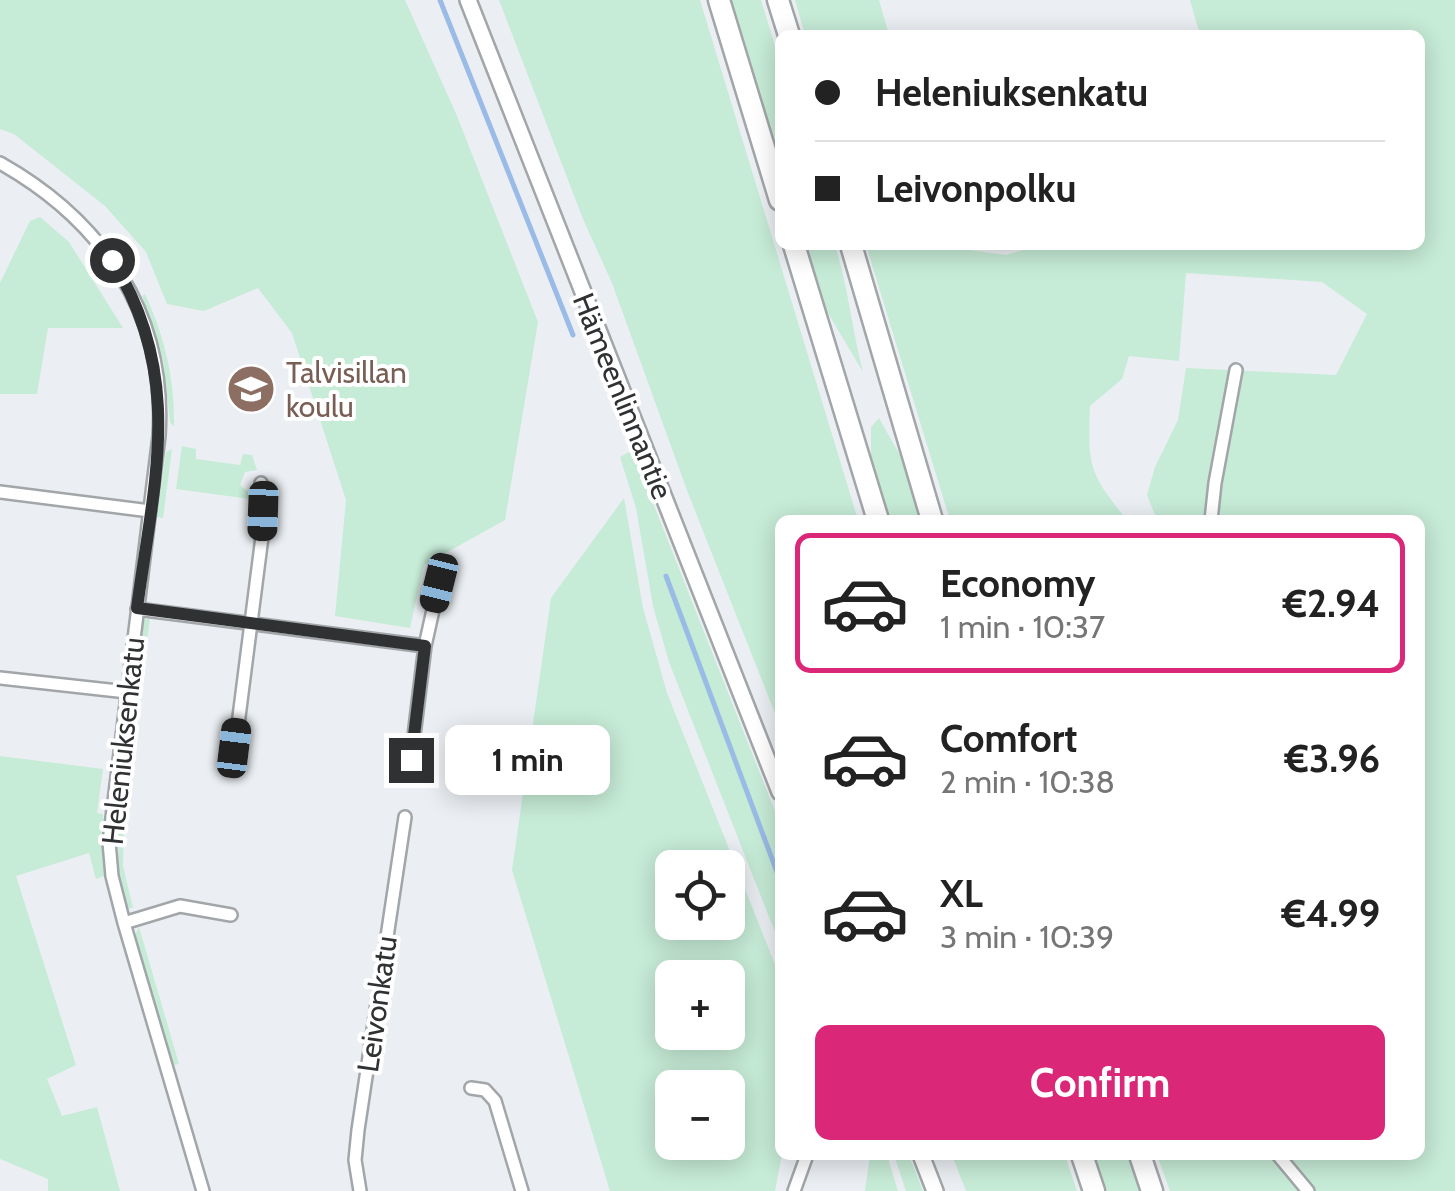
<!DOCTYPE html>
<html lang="en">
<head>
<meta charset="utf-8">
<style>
	:root { --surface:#fff; --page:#f6f6f6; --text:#222; --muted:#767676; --line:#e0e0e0; --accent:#db2777 }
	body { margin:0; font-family:Cabin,sans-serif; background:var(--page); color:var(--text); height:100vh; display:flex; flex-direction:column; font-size:38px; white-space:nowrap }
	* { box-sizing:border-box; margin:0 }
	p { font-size:32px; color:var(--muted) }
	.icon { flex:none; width:55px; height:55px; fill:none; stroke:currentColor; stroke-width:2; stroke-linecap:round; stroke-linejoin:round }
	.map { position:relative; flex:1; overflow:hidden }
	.side { position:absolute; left:775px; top:515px; width:650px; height:645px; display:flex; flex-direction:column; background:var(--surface); border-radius:15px; box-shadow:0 5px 25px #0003 }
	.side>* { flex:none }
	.hud { position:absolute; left:775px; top:30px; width:650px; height:220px; border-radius:15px; box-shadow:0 5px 25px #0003; display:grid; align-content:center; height:220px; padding:0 40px; background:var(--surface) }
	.controls { position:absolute; left:655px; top:850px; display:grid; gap:20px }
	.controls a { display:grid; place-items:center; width:90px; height:90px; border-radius:15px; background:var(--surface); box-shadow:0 5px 25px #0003; font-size:50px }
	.end { position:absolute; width:45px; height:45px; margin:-22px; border:12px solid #2f3132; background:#fff; box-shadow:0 0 0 5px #fff }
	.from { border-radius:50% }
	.bubble { position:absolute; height:70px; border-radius:15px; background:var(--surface); box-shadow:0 5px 25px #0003; font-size:32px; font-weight:700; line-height:70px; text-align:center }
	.car { position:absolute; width:30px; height:60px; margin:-30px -15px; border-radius:12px; box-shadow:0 0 8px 2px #0007; background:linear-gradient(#222 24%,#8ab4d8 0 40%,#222 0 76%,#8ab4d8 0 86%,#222 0) }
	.hud b { display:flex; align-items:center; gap:35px; height:95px; font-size:38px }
	.hud b+b { border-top:2px solid var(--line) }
	.hud i { width:25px; height:25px; background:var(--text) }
	ul { padding:18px 0 0; list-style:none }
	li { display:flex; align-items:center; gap:30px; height:140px; margin:0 20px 15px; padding:0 20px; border:5px solid transparent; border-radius:15px }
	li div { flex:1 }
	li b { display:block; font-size:38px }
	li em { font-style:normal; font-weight:700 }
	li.active { border-color:var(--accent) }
	li>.icon { width:90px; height:90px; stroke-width:1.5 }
	.button { display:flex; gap:20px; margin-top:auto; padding:20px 40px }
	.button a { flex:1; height:115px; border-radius:15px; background:var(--accent); color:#fff; font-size:40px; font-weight:700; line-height:115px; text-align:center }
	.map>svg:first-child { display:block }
	.green { fill:#c6ebd6; fill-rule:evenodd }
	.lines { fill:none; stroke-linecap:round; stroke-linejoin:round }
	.stream { stroke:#9abbe6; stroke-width:5 }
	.minor-casing { stroke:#a2a6a9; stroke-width:16 }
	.secondary-casing { stroke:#a2a6a9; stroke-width:20 }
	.motorway-casing { stroke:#a2a6a9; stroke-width:25 }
	.minor { stroke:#fff; stroke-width:11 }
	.secondary { stroke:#fff; stroke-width:15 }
	.motorway { stroke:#fff; stroke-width:20 }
	.route { stroke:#2f3132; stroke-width:12 }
	.labels { text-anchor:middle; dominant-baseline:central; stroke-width:8; stroke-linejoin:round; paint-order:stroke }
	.education-label { font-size:30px; fill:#785e54; stroke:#fff; text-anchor:start }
	.street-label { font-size:30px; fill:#2f3132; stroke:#fff }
</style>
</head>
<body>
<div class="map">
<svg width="1455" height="1191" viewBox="0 0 1455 1191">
	<rect width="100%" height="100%" fill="#ebeff3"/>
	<path class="green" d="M 0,0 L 405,0 L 457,116 L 538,322 L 505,520 L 424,565 L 410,628 L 335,616 L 346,500 L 292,333 L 258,288 L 204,311 L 167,304 L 146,252 L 105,206 L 14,134 L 0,129 Z
		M 499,0 L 700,0 L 858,520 L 780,520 L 780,726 L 688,493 L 612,283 L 583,219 Z
		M 730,0 L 761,0 L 780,62 L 780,168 Z
		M 795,0 L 879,0 L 889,35 L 805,35 Z
		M 1190,0 L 1455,0 L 1455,1191 L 1311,1191 L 1281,1155 L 1420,1155 L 1420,520 L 1157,520 L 1147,495 L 1155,467 L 1178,420 L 1186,368 L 1336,375 L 1367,314 L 1322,282 L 1186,273 L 1179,361 L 1129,356 L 1122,379 L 1090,406 C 1088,466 1088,472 1127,520 L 950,520 L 866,245 L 966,245 L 969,250 L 1006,255 L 1040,245 L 1420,245 L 1420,35 L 1200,35 Z
		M 40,217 L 69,242 L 123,328 L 48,328 L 37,394 L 0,394 L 0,283 L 30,221 Z
		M 803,245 L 835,245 C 848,287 852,329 863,372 L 822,303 Z
		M 145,294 C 165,337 175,380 174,427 L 170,422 L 163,359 L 142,296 Z
		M 879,418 L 901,457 L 920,520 L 889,520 L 871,465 L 871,427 Z
		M 182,446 L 196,449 L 196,459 L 240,465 L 243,454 L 252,455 L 257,470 L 245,472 L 240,485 L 257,500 L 176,489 Z
		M 172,449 L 163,518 L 157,517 L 166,452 Z
		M 629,452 L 638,465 L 780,824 L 780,945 L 669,662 L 653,606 L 636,508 L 620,457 Z
		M 624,498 L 643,608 L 667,693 L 780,977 L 782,1155 L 775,1191 L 610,1191 L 512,870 L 551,598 ZM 672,868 L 728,868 L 728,922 L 672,922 ZM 672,978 L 728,978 L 728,1032 L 672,1032 ZM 672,1088 L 728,1088 L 728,1142 L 672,1142 Z
		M 150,618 L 139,702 L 134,701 L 144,620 Z
		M 0,756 L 103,769 L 97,813 L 103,814 L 104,876 L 96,879 L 89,853 L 16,876 L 76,1065 L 47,1079 L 62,1116 L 97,1107 L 120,1191 L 48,1191 L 48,1179 L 0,1159 Z
		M 119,812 L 124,812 L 123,866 L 133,908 L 128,908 L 118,866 Z
		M 139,927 L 179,1064 L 174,1065 L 135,935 Z
		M 870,1155 L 887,1155 L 898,1191 L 865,1191 Z
		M 894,1155 L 909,1155 L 923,1191 L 906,1191 Z
		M 952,1155 L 1065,1155 L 1077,1191 L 966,1191 Z
		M 1095,1155 L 1127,1155 L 1140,1191 L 1107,1191 Z
		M 1157,1155 L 1269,1155 L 1298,1191 L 1170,1191 Z"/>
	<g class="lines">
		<path class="stream" d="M 440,0 L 573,335
			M 666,576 L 780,880"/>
		<g class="minor-casing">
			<path id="minor" d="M 0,163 C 103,221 167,314 159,436 L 109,842 L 112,876 L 124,923 L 203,1191
				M 0,492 L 150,511
				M 1211,520 L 1215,483 L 1236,370
				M 137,609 L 425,646
				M 0,678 L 127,692
				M 235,748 L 262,537 L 261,483
				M 411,760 L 425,646 L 439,583
				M 124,923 L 180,906 L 231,915
				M 471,1088 L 485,1090 L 495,1101 L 522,1191
				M 1278,1155 L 1308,1191
				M 360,1191 L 355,1160 L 358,1130 L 405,817
				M 794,1191 L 807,1155"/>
		</g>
		<g class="secondary-casing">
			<path id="secondary" d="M 468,0 L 780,792
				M 921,1155 L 935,1191"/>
		</g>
		<g class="motorway-casing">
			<path id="motorway" d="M 719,0 L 780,200
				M 778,0 L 789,35
				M 794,245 L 878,520
				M 851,245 L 932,520
				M 1082,1155 L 1094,1191
				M 1140,1155 L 1152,1191"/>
		</g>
		<use href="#minor" class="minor"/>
		<use href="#secondary" class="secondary"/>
		<use href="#motorway" class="motorway"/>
	</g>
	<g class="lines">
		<path class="route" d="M 112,260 C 185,377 154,481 137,608 L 425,646 L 411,760"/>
	</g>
	<defs>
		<g id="school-disc" transform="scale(2.5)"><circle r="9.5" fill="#8d6e63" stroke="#fff"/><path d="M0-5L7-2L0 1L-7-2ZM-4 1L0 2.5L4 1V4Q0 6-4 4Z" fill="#fff"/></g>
	</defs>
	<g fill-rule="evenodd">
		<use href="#school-disc" x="251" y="389"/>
	</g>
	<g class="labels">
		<g class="education-label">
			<text x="286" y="372">Talvisillan<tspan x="286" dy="34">koulu</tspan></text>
		</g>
		<g class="street-label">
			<text transform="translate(623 396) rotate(68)">Hämeenlinnantie</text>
			<text transform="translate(123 741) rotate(-84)">Heleniuksenkatu</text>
			<text transform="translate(377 1004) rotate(-82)">Leivonkatu</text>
		</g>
	</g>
</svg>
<div class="controls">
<a><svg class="icon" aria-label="locate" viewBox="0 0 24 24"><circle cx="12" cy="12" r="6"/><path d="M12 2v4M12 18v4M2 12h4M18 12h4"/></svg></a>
<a>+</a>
<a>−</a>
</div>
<i class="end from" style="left:112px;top:260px"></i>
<i class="end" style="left:411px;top:760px"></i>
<div class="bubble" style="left:445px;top:725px;width:165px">1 min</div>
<i class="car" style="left:263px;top:511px;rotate:182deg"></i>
<i class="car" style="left:439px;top:583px;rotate:194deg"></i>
<i class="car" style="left:234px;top:748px;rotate:7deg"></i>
<div class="hud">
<b><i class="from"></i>Heleniuksenkatu</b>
<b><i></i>Leivonpolku</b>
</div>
<section class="side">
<ul>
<li class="active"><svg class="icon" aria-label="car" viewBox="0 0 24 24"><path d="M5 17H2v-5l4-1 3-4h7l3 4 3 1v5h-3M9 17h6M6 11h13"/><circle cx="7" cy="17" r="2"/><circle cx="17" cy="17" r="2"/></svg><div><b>Economy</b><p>1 min · 10:37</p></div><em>€2.94</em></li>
<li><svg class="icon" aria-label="car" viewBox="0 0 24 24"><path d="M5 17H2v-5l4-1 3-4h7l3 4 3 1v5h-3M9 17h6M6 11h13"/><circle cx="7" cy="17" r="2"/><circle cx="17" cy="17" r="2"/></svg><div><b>Comfort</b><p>2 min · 10:38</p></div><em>€3.96</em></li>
<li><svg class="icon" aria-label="car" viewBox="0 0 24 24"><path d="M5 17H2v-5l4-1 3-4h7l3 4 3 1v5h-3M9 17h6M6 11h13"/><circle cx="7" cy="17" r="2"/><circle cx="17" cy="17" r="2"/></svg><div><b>XL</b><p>3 min · 10:39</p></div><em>€4.99</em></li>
</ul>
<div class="button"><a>Confirm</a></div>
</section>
</div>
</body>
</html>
